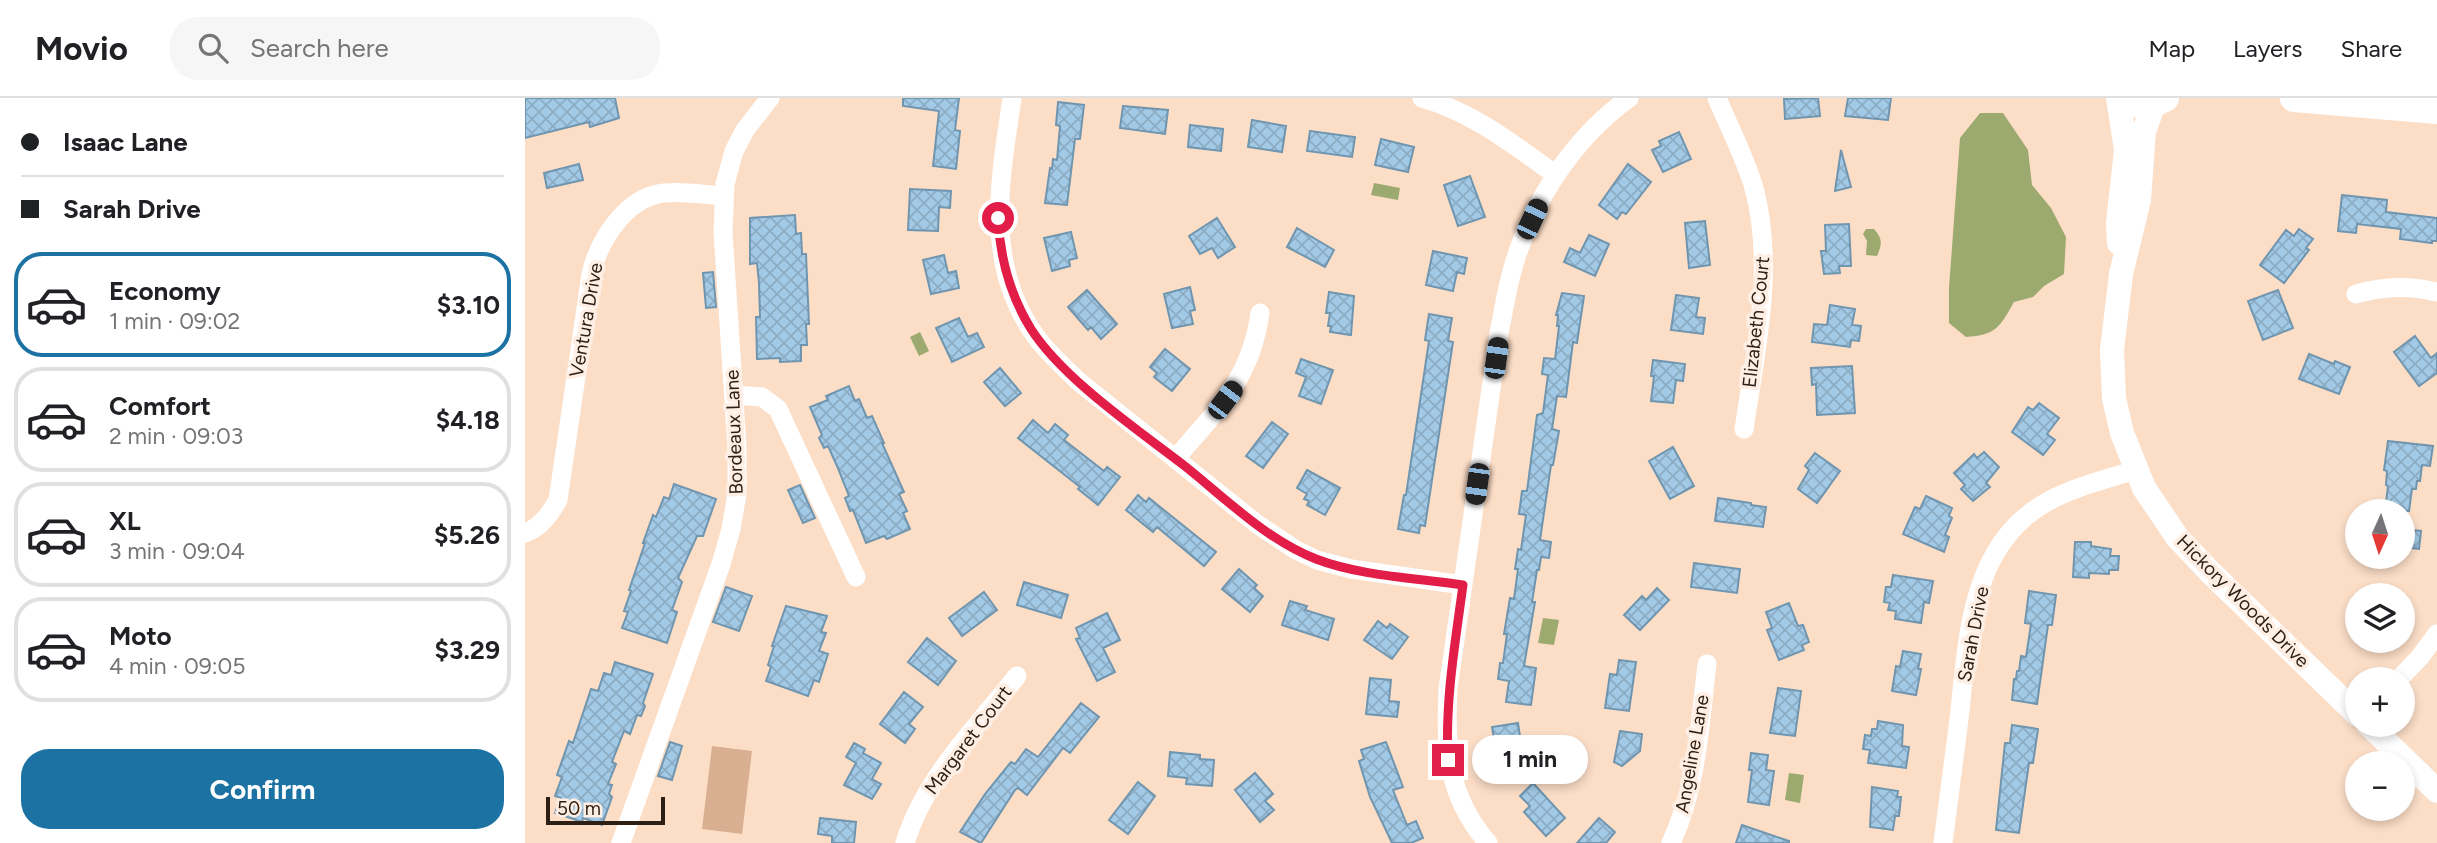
<!DOCTYPE html>
<html lang="en">
<head>
<meta charset="utf-8">
<style>
	:root { --surface:#fff; --page:#f6f6f6; --text:#202124; --muted:#757577; --line:#e0e0e0; --accent:#1c72a2 }
	body { margin:0; font-family:Figtree,sans-serif; background:var(--page); color:var(--text); height:100vh; display:flex; flex-direction:column; font-size:26px; white-space:nowrap }
	* { box-sizing:border-box; margin:0 }
	p { font-size:23px; color:var(--muted) }
	.icon { flex:none; width:38px; height:38px; fill:none; stroke:currentColor; stroke-width:2; stroke-linecap:round; stroke-linejoin:round }
	.map { position:relative; flex:1; overflow:hidden }
	.drawer { display:flex; flex-direction:column; background:var(--surface); width:525px }
	.drawer>* { flex:none }
	.guide { display:grid; align-content:center; height:154px; padding:0 21px; background:var(--surface) }
	.needle { width:46px; rotate:183deg }
	.controls { position:absolute; left:1820px; top:401px; display:grid; gap:14px }
	.controls a { display:grid; place-items:center; width:70px; height:70px; border-radius:50%; background:var(--surface); box-shadow:0 4px 10px #0003; font-size:35px }
	.scale { position:absolute; left:21px; bottom:18px; width:119px; box-sizing:border-box; padding-left:7px; border:4px solid #2d1f14; border-top:0; font-size:19px; line-height:24px; white-space:nowrap; color:#2d1f14; -webkit-text-stroke:5px #feeee3; paint-order:stroke }
	.end { position:absolute; width:32px; height:32px; margin:-16px; border:9px solid #e11d48; background:#fff; box-shadow:0 0 0 4px #fff }
	.from { border-radius:50% }
	.bubble { position:absolute; height:49px; border-radius:24px; background:var(--surface); box-shadow:0 4px 10px #0003; font-size:23px; font-weight:700; line-height:49px; text-align:center }
	.car { position:absolute; width:21px; height:42px; margin:-21px -10px; border-radius:9px; box-shadow:0 0 5px 2px #0007; background:linear-gradient(#222 24%,#8ab4d8 0 40%,#222 0 76%,#8ab4d8 0 86%,#222 0) }
	.guide b { display:flex; align-items:center; gap:24px; height:66px; font-size:26px }
	.guide b+b { border-top:2px solid var(--line) }
	.guide i { width:18px; height:18px; background:var(--text) }
	ul { padding:0; list-style:none }
	li { display:flex; align-items:center; gap:21px; height:105px; margin:0 14px 10px; padding:0 7px; border:4px solid var(--line); border-radius:28px }
	li div { flex:1 }
	li b { display:block; font-size:26px }
	li em { font-style:normal; font-weight:700 }
	li.active { border-color:var(--accent) }
	li>.icon { width:63px; height:63px; stroke-width:1.5 }
	.action { display:flex; gap:14px; margin-top:auto; padding:14px 21px }
	.action a { flex:1; height:80px; border-radius:28px; background:var(--accent); color:#fff; font-size:28px; font-weight:700; line-height:80px; text-align:center }
	header { display:flex; align-items:center; gap:42px; box-sizing:border-box; height:98px; padding:0 35px; background:var(--surface); border-bottom:2px solid var(--line) }
	header strong { font-size:33px }
	nav { display:flex; gap:38px; margin-inline-start:auto; font-size:24px }
	.search { width:490px; height:63px; background:var(--page); display:flex; align-items:center; gap:18px; box-sizing:border-box; padding:0 24px; border-radius:28px; color:var(--muted); font-size:26px }
	main { display:flex; flex:1; min-height:0 }
	.map>svg:first-child { display:block }
	.garden { fill:#d8b091 }
	.water { fill:#9ca96f }
	.building { fill:url(#building-cross-hatch); stroke:#7095af; stroke-width:2 }
	.lines { fill:none; stroke-linecap:round; stroke-linejoin:round }
	.minor { stroke:#fff; stroke-width:19 }
	.tertiary { stroke:#fff; stroke-width:24 }
	.secondary { stroke:#fff; stroke-width:28 }
	.route { stroke:#e11d48; stroke-width:9 }
	.labels { text-anchor:middle; dominant-baseline:central; stroke-width:7; stroke-linejoin:round; paint-order:stroke }
	.street-label { font-size:19px; fill:#2d1f14; stroke:#feeee3 }
</style>
</head>
<body>
<header>
<strong>Movio</strong>
<div class="search"><svg class="icon" aria-label="search" viewBox="0 0 24 24"><circle cx="10" cy="10" r="6"/><path d="M15 15l6 6"/></svg>Search here</div>
<nav><a>Map</a><a>Layers</a><a>Share</a></nav>
</header>
<main>
<section class="drawer">
<div class="guide">
<b><i class="from"></i>Isaac Lane</b>
<b><i></i>Sarah Drive</b>
</div>
<ul>
<li class="active"><svg class="icon" aria-label="car" viewBox="0 0 24 24"><path d="M5 17H2v-5l4-1 3-4h7l3 4 3 1v5h-3M9 17h6M6 11h13"/><circle cx="7" cy="17" r="2"/><circle cx="17" cy="17" r="2"/></svg><div><b>Economy</b><p>1 min · 09:02</p></div><em>$3.10</em></li>
<li><svg class="icon" aria-label="car" viewBox="0 0 24 24"><path d="M5 17H2v-5l4-1 3-4h7l3 4 3 1v5h-3M9 17h6M6 11h13"/><circle cx="7" cy="17" r="2"/><circle cx="17" cy="17" r="2"/></svg><div><b>Comfort</b><p>2 min · 09:03</p></div><em>$4.18</em></li>
<li><svg class="icon" aria-label="car" viewBox="0 0 24 24"><path d="M5 17H2v-5l4-1 3-4h7l3 4 3 1v5h-3M9 17h6M6 11h13"/><circle cx="7" cy="17" r="2"/><circle cx="17" cy="17" r="2"/></svg><div><b>XL</b><p>3 min · 09:04</p></div><em>$5.26</em></li>
<li><svg class="icon" aria-label="car" viewBox="0 0 24 24"><path d="M5 17H2v-5l4-1 3-4h7l3 4 3 1v5h-3M9 17h6M6 11h13"/><circle cx="7" cy="17" r="2"/><circle cx="17" cy="17" r="2"/></svg><div><b>Moto</b><p>4 min · 09:05</p></div><em>$3.29</em></li>
</ul>
<div class="action"><a>Confirm</a></div>
</section>
<div class="map">
<svg width="1912" height="745" viewBox="0 0 1912 745">
	<defs>
		<pattern id="building-cross-hatch" width="8" height="8" patternUnits="userSpaceOnUse" patternTransform="scale(1.75)"><rect width="8" height="8" fill="#a2c9e5"/><path d="M0 0l8 8M0 8l8-8" fill="none" stroke="#8cacc4"/></pattern>
	</defs>
	<rect width="100%" height="100%" fill="#fcdec7"/>
	<path class="garden" d="M 187,648 L 227,653 L 217,736 L 177,731 Z"/>
	<path class="water" d="M 1455,15 L 1478,15 L 1503,52 L 1507,87 L 1526,110 L 1541,139 L 1539,176 L 1519,188 L 1508,199 L 1489,204 C 1475,229 1471,237 1441,239 L 1424,225 L 1424,190 L 1435,40 Z
		M 849,85 L 875,90 L 873,102 L 846,97 Z
		M 1341,131 L 1349,131 C 1358,141 1357,146 1352,158 L 1341,157 L 1342,143 L 1338,136 Z
		M 395,234 L 404,253 L 394,258 L 385,239 Z
		M 1018,520 L 1034,522 L 1029,547 L 1013,545 Z
		M 1264,675 L 1279,677 L 1275,705 L 1260,702 Z"/>
	<path class="building" d="M 0,0 L 90,0 L 94,20 L 65,29 L 64,24 L 0,40 Z
		M 378,0 L 434,0 L 430,32 L 435,33 L 431,71 L 408,68 L 414,13 L 378,8 Z
		M 1293,0 L 1295,18 L 1260,21 L 1259,1 Z
		M 1323,0 L 1366,0 L 1363,22 L 1320,18 Z
		M 533,4 L 559,7 L 555,41 L 550,41 L 542,107 L 520,105 L 525,70 L 527,71 L 528,61 L 532,62 L 535,28 L 531,27 Z
		M 598,8 L 643,12 L 640,36 L 595,30 Z
		M 727,22 L 761,28 L 757,54 L 723,49 Z
		M 665,27 L 698,31 L 696,53 L 663,49 Z
		M 785,33 L 830,39 L 827,59 L 782,53 Z
		M 1154,34 L 1166,61 L 1138,74 L 1127,52 L 1136,48 L 1134,43 Z
		M 856,41 L 889,49 L 883,74 L 850,67 Z
		M 1316,52 L 1326,89 L 1310,93 Z
		M 54,66 L 58,82 L 22,90 L 19,75 Z
		M 1103,66 L 1126,84 L 1101,116 L 1097,114 L 1092,121 L 1074,107 Z
		M 945,78 L 960,119 L 933,128 L 919,87 Z
		M 385,91 L 426,93 L 425,110 L 414,109 L 413,133 L 383,132 Z
		M 1817,97 L 1862,102 L 1861,114 L 1912,120 L 1912,143 L 1907,143 L 1907,145 L 1875,141 L 1876,131 L 1832,126 L 1831,135 L 1813,133 Z
		M 270,117 L 271,136 L 276,135 L 277,156 L 281,156 L 284,226 L 281,226 L 282,247 L 276,247 L 276,263 L 255,264 L 255,260 L 232,261 L 231,219 L 235,219 L 234,185 L 232,165 L 225,166 L 225,120 Z
		M 692,120 L 710,149 L 693,160 L 687,150 L 675,156 L 664,138 Z
		M 1180,123 L 1185,167 L 1164,170 L 1160,125 Z
		M 1324,126 L 1326,168 L 1314,168 L 1315,175 L 1299,176 L 1296,153 L 1301,153 L 1300,127 Z
		M 772,130 L 809,152 L 800,169 L 762,149 Z
		M 1774,131 L 1788,141 L 1781,150 L 1784,152 L 1759,185 L 1735,167 L 1761,132 L 1769,138 Z
		M 546,134 L 552,160 L 544,162 L 545,168 L 527,173 L 519,140 Z
		M 1064,137 L 1084,146 L 1070,178 L 1039,164 L 1045,150 L 1055,155 Z
		M 908,153 L 942,160 L 939,176 L 932,174 L 928,193 L 901,187 Z
		M 419,157 L 423,175 L 431,173 L 434,190 L 406,196 L 398,162 Z
		M 188,174 L 191,209 L 181,210 L 178,175 Z
		M 665,189 L 670,212 L 665,213 L 668,226 L 647,230 L 639,196 Z
		M 562,192 L 592,226 L 576,241 L 566,229 L 563,232 L 543,209 Z
		M 1753,192 L 1768,230 L 1738,242 L 1723,203 Z
		M 804,194 L 829,198 L 826,237 L 805,234 L 806,228 L 803,228 L 805,215 L 801,215 Z
		M 1037,195 L 1059,198 L 1052,245 L 1048,244 L 1041,299 L 1032,298 L 1027,331 L 1034,333 L 1028,367 L 1026,367 L 1015,442 L 1026,444 L 1024,460 L 1016,459 L 1014,472 L 1012,472 L 1007,504 L 1010,504 L 999,568 L 1011,570 L 1006,607 L 981,604 L 984,583 L 973,581 L 975,565 L 978,565 L 982,536 L 979,536 L 985,500 L 989,501 L 993,471 L 990,471 L 993,451 L 996,452 L 1001,417 L 994,416 L 997,393 L 1002,393 L 1012,317 L 1018,315 L 1023,277 L 1017,276 L 1019,260 L 1030,261 L 1034,228 L 1032,228 L 1033,217 L 1031,217 Z
		M 1151,197 L 1174,200 L 1171,219 L 1180,220 L 1178,236 L 1146,232 Z
		M 1305,207 L 1330,211 L 1327,227 L 1336,228 L 1334,243 L 1326,242 L 1325,249 L 1287,244 L 1289,226 L 1302,227 Z
		M 904,216 L 927,220 L 923,243 L 928,244 L 900,428 L 895,427 L 894,435 L 873,431 L 879,397 L 881,397 L 904,243 L 900,242 Z
		M 434,220 L 443,239 L 452,235 L 459,249 L 427,264 L 411,230 Z
		M 1890,238 L 1906,260 L 1912,255 L 1912,275 L 1894,288 L 1869,254 Z
		M 640,251 L 665,271 L 647,293 L 629,279 L 632,275 L 625,269 Z
		M 1784,256 L 1809,266 L 1810,263 L 1825,269 L 1814,296 L 1774,281 Z
		M 776,261 L 808,272 L 796,306 L 774,298 L 781,279 L 771,275 Z
		M 1128,262 L 1160,266 L 1158,283 L 1151,282 L 1148,305 L 1126,303 L 1129,278 L 1126,278 Z
		M 1327,268 L 1330,315 L 1292,317 L 1291,286 L 1287,287 L 1286,270 Z
		M 475,270 L 496,295 L 480,308 L 459,284 Z
		M 324,288 L 330,303 L 334,301 L 342,320 L 347,318 L 359,345 L 357,345 L 379,394 L 374,396 L 382,413 L 378,415 L 385,431 L 362,441 L 359,438 L 341,445 L 328,412 L 325,413 L 320,400 L 324,398 L 312,368 L 303,348 L 299,350 L 294,340 L 297,337 L 285,309 L 303,302 L 301,298 Z
		M 1514,305 L 1534,320 L 1522,336 L 1530,342 L 1518,357 L 1487,334 L 1503,309 L 1508,312 Z
		M 508,322 L 523,335 L 530,326 L 543,337 L 539,342 L 579,373 L 582,369 L 595,379 L 573,407 L 553,391 L 555,389 L 493,340 Z
		M 747,324 L 763,336 L 738,370 L 721,358 Z
		M 1863,343 L 1908,348 L 1905,368 L 1897,367 L 1895,383 L 1892,383 L 1891,391 L 1887,391 L 1884,413 L 1860,413 L 1863,388 L 1861,387 L 1862,373 L 1859,372 Z
		M 1148,349 L 1169,388 L 1145,401 L 1124,363 Z
		M 1459,354 L 1474,369 L 1461,385 L 1465,389 L 1448,403 L 1436,391 L 1440,387 L 1429,375 L 1449,356 L 1452,360 Z
		M 1290,355 L 1315,373 L 1292,405 L 1273,391 L 1284,372 L 1280,368 Z
		M 782,372 L 815,390 L 800,417 L 782,407 L 784,403 L 779,401 L 782,396 L 772,390 Z
		M 149,386 L 191,401 L 178,438 L 172,438 L 153,480 L 157,484 L 147,512 L 152,514 L 142,545 L 97,530 L 103,514 L 99,513 L 106,493 L 104,492 L 120,445 L 118,445 L 128,417 L 131,419 L 139,399 L 144,401 Z
		M 275,387 L 290,420 L 278,425 L 263,392 Z
		M 613,397 L 621,404 L 624,400 L 691,454 L 679,468 L 632,429 L 628,434 L 601,412 Z
		M 1401,398 L 1427,410 L 1424,418 L 1427,420 L 1420,437 L 1424,439 L 1419,454 L 1378,436 L 1390,409 L 1395,411 Z
		M 1193,400 L 1226,405 L 1226,407 L 1241,409 L 1238,429 L 1190,423 Z
		M 1878,431 L 1896,433 L 1894,451 L 1878,449 Z
		M 1550,444 L 1566,444 L 1566,448 L 1586,451 L 1585,458 L 1594,458 L 1593,472 L 1584,472 L 1584,476 L 1564,475 L 1564,480 L 1548,479 Z
		M 1169,465 L 1215,471 L 1212,495 L 1166,489 Z
		M 714,471 L 732,487 L 729,490 L 738,498 L 725,514 L 697,491 Z
		M 1368,477 L 1408,483 L 1404,505 L 1399,504 L 1396,525 L 1370,521 L 1371,513 L 1363,512 L 1365,505 L 1359,504 L 1361,489 L 1366,489 Z
		M 499,484 L 543,497 L 536,520 L 492,507 Z
		M 201,489 L 227,498 L 214,533 L 188,524 Z
		M 1132,490 L 1144,502 L 1115,532 L 1099,517 L 1117,498 L 1121,502 Z
		M 1504,493 L 1531,497 L 1527,527 L 1523,527 L 1512,606 L 1487,602 L 1489,581 L 1491,581 L 1492,573 L 1494,573 L 1496,558 L 1501,559 L 1506,526 L 1500,525 Z
		M 459,494 L 472,512 L 437,538 L 424,520 Z
		M 765,503 L 782,508 L 780,512 L 809,521 L 803,542 L 757,527 Z
		M 1264,505 L 1273,528 L 1278,527 L 1284,544 L 1277,547 L 1279,552 L 1254,562 L 1242,532 L 1247,530 L 1241,514 Z
		M 261,508 L 302,518 L 296,534 L 301,535 L 294,553 L 303,556 L 294,584 L 289,582 L 283,598 L 241,583 L 246,569 L 243,567 L 249,548 L 247,548 Z
		M 582,515 L 595,542 L 578,550 L 590,574 L 572,583 L 551,541 L 555,540 L 551,530 Z
		M 853,523 L 862,530 L 865,526 L 883,539 L 867,561 L 839,542 Z
		M 402,540 L 431,563 L 413,587 L 383,564 Z
		M 1378,553 L 1396,556 L 1393,571 L 1396,571 L 1391,597 L 1367,593 L 1371,568 L 1375,569 Z
		M 1094,562 L 1111,564 L 1104,613 L 1080,610 L 1085,576 L 1092,577 Z
		M 90,564 L 128,576 L 118,605 L 120,608 L 116,618 L 112,617 L 105,636 L 99,633 L 87,664 L 91,666 L 83,686 L 87,687 L 84,696 L 87,699 L 77,727 L 58,720 L 57,724 L 30,715 L 36,700 L 30,698 L 37,679 L 32,677 L 44,643 L 48,645 L 66,591 L 73,593 L 79,575 L 86,577 Z
		M 845,580 L 866,582 L 864,603 L 874,604 L 872,619 L 841,616 Z
		M 1253,590 L 1276,593 L 1270,638 L 1245,635 Z
		M 379,594 L 398,609 L 384,626 L 390,631 L 380,645 L 355,626 Z
		M 556,605 L 574,619 L 545,655 L 538,650 L 502,697 L 493,690 L 490,692 L 456,745 L 435,734 L 460,696 L 486,664 L 490,666 L 501,651 L 513,659 Z
		M 1353,623 L 1378,627 L 1377,648 L 1384,649 L 1381,670 L 1343,665 L 1345,652 L 1338,651 L 1340,637 L 1346,638 L 1347,631 L 1352,631 Z
		M 993,625 L 1000,673 L 980,676 L 978,663 L 975,664 L 973,654 L 971,653 L 967,629 Z
		M 1487,627 L 1513,631 L 1508,665 L 1504,665 L 1494,735 L 1471,732 L 1480,645 L 1485,645 Z
		M 1095,633 L 1117,636 L 1115,653 L 1097,668 L 1089,664 Z
		M 145,644 L 157,648 L 147,682 L 133,678 Z
		M 861,644 L 878,689 L 868,692 L 882,727 L 891,723 L 898,740 L 886,745 L 867,745 L 845,699 L 834,663 L 839,661 L 836,652 Z
		M 329,645 L 340,651 L 338,655 L 356,665 L 347,681 L 356,686 L 347,701 L 319,687 L 331,665 L 321,659 Z
		M 645,654 L 675,657 L 675,661 L 689,662 L 687,688 L 661,686 L 662,680 L 643,678 Z
		M 1226,655 L 1243,657 L 1241,672 L 1249,673 L 1244,707 L 1223,704 L 1227,672 L 1224,672 Z
		M 730,675 L 748,696 L 740,703 L 749,712 L 735,724 L 710,692 Z
		M 613,684 L 630,698 L 603,736 L 584,722 Z
		M 1008,685 L 1040,720 L 1021,738 L 999,714 L 1005,708 L 995,698 Z
		M 1347,689 L 1373,693 L 1372,699 L 1376,699 L 1374,718 L 1370,718 L 1368,732 L 1345,729 Z
		M 295,720 L 331,724 L 329,745 L 307,745 L 307,738 L 293,736 Z
		M 1074,720 L 1090,734 L 1081,745 L 1052,745 Z
		M 1217,727 L 1264,743 L 1264,745 L 1211,745 Z"/>
	<g class="lines">
		<path class="minor" d="M 487,0 C 475,82 458,168 512,240 C 524,256 539,269 553,283 L 732,426 L 771,452 L 792,462 L 826,471 L 938,487
			M 897,0 C 948,14 989,47 1031,77
			M 1192,0 C 1204,29 1220,59 1229,90 C 1250,169 1231,251 1219,331
			M 1831,196 C 1858,188 1884,187 1912,194
			M 209,297 L 237,299 L 253,311 L 331,479
			M 650,361 C 692,312 726,281 735,215
			M 0,435 C 16,429 25,416 33,402 L 66,176 C 74,142 101,99 139,95 C 158,93 180,97 199,98
			M 1874,581 L 1895,559 L 1912,536
			M 96,745 L 196,466 L 206,431 L 212,396 L 212,349 L 198,134 L 200,86 L 209,53 L 220,32 L 245,0
			M 380,745 C 399,681 451,630 492,578
			M 963,745 C 922,698 920,650 923,591 L 974,235 C 978,216 981,196 986,177 C 1004,108 1046,42 1104,0
			M 1146,745 C 1172,690 1175,625 1182,566
			M 1418,745 C 1423,706 1428,667 1433,629 C 1442,559 1441,470 1499,420 C 1530,393 1572,384 1611,372"/>
		<path class="tertiary" d="M 1593,0 L 1601,52 L 1593,125 L 1594,145
			M 1629,6 L 1619,33 L 1614,102 L 1596,176 L 1587,252 L 1589,300 L 1597,335 L 1619,390 L 1652,439 L 1685,474 L 1832,616
			M 1843,626 L 1912,693"/>
		<path class="secondary" d="M 1596,0 C 1611,9 1625,8 1640,0
			M 1769,0 L 1912,12"/>
	</g>
	<g class="lines">
		<path class="route" d="M 473,120 C 475,160 485,197 506,231 C 538,281 613,332 661,369 C 701,401 742,442 791,461 C 835,478 891,480 938,487 C 930,546 920,603 923,662"/>
	</g>
	<g class="labels">
		<g class="street-label">
			<text transform="translate(61 222) rotate(-80)">Ventura Drive</text>
			<text transform="translate(1231 224) rotate(-84)">Elizabeth Court</text>
			<text transform="translate(209 334) rotate(-92)">Bordeaux Lane</text>
			<text transform="translate(1718 503) rotate(45)">Hickory Woods Drive</text>
			<text transform="translate(1448 536) rotate(-79)">Sarah Drive</text>
			<text transform="translate(443 642) rotate(-53)">Margaret Court</text>
			<text transform="translate(1167 656) rotate(-80)">Angeline Lane</text>
		</g>
	</g>
</svg>
<div class="controls">
<a><svg class="needle" viewBox="-14 -14 28 28"><path d="M0-13l5 13h-10z" fill="#e53935"/><path d="M0 13l5-13h-10z" fill="#757577"/></svg></a>
<a><svg class="icon" aria-label="layers" viewBox="0 0 24 24"><path d="M12 4l9 5-9 5-9-5zM3 14l9 5 9-5"/></svg></a>
<a>+</a>
<a>−</a>
</div>
<div class="scale">50 m</div>
<i class="end from" style="left:473px;top:120px"></i>
<i class="end" style="left:923px;top:662px"></i>
<div class="bubble" style="left:947px;top:637px;width:116px">1 min</div>
<i class="car" style="left:1007px;top:121px;rotate:25deg"></i>
<i class="car" style="left:971px;top:260px;rotate:8deg"></i>
<i class="car" style="left:700px;top:302px;rotate:37deg"></i>
<i class="car" style="left:952px;top:386px;rotate:188deg"></i>
</div>
</main>
</body>
</html>
